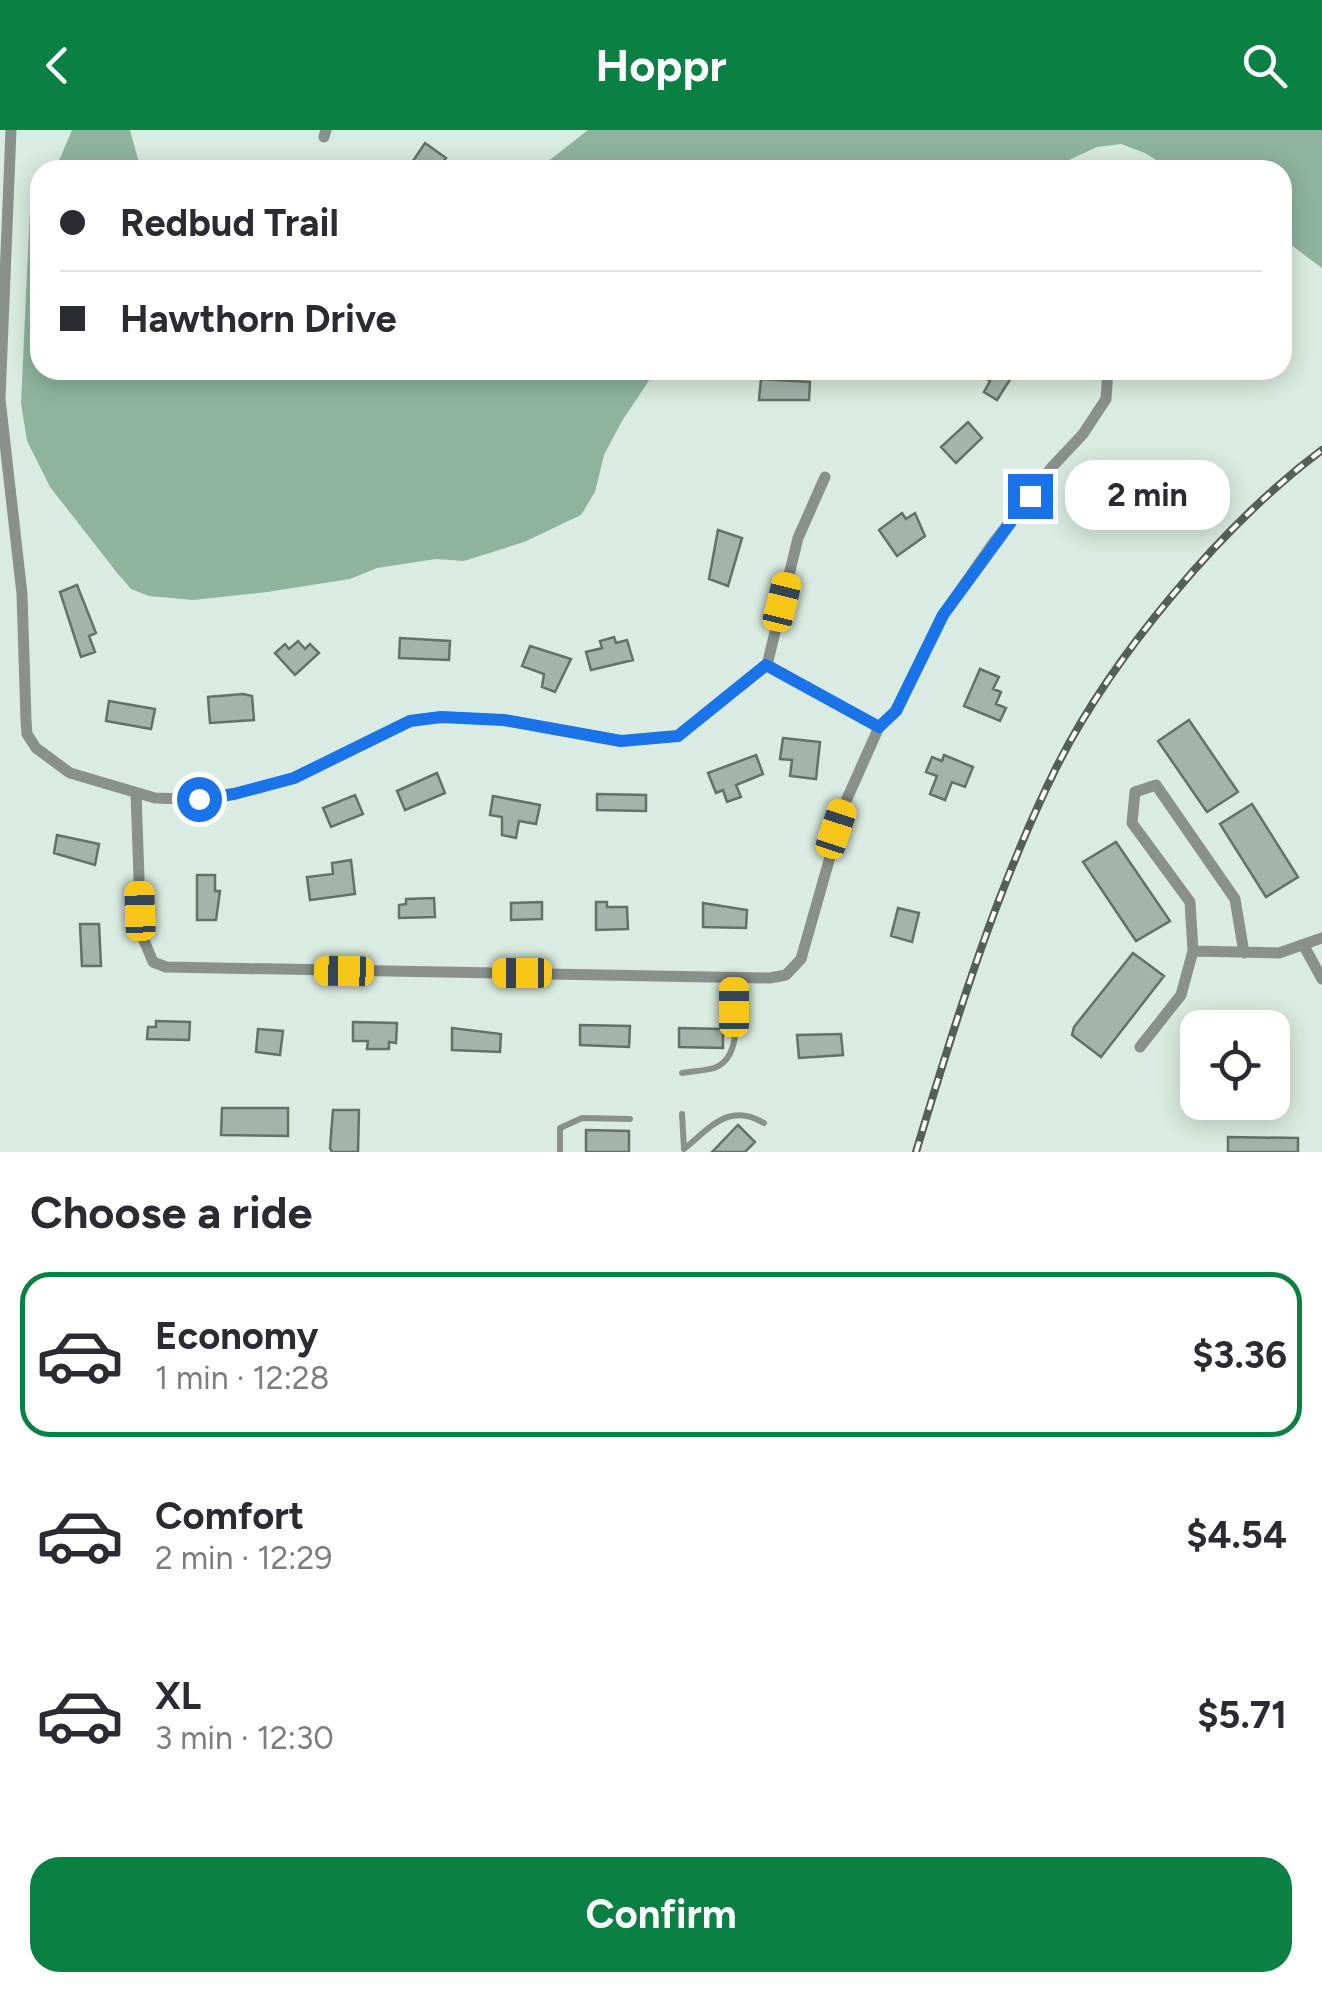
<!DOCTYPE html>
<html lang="en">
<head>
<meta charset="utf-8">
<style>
	:root { --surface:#fff; --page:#f7f7f7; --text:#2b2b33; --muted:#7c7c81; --line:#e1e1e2; --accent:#0b8043 }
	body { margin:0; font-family:Figtree,sans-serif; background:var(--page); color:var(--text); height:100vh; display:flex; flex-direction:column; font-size:38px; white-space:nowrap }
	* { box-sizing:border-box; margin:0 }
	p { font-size:32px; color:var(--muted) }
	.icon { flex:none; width:55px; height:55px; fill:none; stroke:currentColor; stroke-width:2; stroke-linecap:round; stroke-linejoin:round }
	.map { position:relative; height:1022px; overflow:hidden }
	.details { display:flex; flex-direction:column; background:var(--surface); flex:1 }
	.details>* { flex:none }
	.guide { position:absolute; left:30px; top:30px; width:1262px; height:220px; border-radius:30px; box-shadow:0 5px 25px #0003; display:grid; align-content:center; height:220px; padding:0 30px; background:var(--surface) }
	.fabs { position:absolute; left:1180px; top:880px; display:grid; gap:20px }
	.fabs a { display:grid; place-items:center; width:110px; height:110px; border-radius:20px; background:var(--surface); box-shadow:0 5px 25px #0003; font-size:50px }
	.end { position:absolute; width:45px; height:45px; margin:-22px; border:12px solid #1a73e8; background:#fff; box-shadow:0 0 0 5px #fff }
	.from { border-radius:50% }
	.bubble { position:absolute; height:70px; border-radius:30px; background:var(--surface); box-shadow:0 5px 25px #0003; font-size:32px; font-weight:700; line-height:70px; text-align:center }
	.car { position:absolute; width:30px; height:60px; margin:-30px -15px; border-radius:12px; box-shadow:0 0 8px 2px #0007; background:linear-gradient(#f5c518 24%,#345 0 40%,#f5c518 0 76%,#345 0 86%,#f5c518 0) }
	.guide b { display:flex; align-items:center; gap:35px; height:95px; font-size:38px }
	.guide b+b { border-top:2px solid var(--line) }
	.guide i { width:25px; height:25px; background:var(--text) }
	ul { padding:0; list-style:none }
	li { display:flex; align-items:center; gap:30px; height:165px; margin:0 20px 15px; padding:0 10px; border:5px solid transparent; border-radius:30px }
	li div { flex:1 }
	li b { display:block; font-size:38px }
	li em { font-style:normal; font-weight:700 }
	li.current { border-color:var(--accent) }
	li>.icon { width:90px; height:90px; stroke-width:1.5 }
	h2 { padding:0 30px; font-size:45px; line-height:120px }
	.cta { display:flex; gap:20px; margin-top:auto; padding:20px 30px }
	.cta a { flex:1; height:115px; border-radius:30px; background:var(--accent); color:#fff; font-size:40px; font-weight:700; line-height:115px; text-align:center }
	header { display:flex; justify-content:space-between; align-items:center; height:130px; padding:0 30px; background:var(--accent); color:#fff; font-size:45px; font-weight:700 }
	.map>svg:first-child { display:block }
	.water { fill:#8eb49e }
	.building { fill:#a4b4aa; stroke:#637269; stroke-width:2.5 }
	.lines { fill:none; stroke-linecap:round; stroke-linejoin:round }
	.service { stroke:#8a918c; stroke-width:6 }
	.minor { stroke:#8a918c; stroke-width:11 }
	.rail-casing { stroke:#555f59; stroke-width:8 }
	.rail { stroke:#fff; stroke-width:4; stroke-dasharray:11; stroke-linecap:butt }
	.route { stroke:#1a73e8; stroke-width:12 }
</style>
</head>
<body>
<header><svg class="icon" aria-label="back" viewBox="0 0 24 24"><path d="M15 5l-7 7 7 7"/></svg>Hoppr<svg class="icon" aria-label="search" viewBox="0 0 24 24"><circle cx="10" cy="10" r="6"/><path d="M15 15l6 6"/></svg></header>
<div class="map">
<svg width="1322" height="1022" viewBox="0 0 1322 1022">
	<rect width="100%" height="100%" fill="#daece1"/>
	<path class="water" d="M 72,0 L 130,0 L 141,40 L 55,40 Z
		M 588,0 L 1322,0 L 1322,138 L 1283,109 L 1282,40 L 1172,40 L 1145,23 L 1121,14 L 1097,17 L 1047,40 L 537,40 Z
		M 40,62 L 40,240 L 656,240 L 622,291 L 604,325 L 595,362 L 581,385 L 524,412 L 464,431 L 436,429 L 377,438 L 350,449 L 267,462 L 193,470 L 149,466 L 131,459 L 118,444 L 50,357 L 27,311 L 21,273 L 30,79 Z"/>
	<path class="building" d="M 425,13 L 446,28 L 438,40 L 407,40 Z
		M 986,240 L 1016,240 L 997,270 L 984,262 L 990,251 L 982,246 Z
		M 761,249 L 810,252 L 809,270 L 759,270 Z
		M 968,292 L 982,308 L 956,333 L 941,317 Z
		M 1114,344 L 1127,357 L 1091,395 L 1077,382 Z
		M 902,383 L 906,389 L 915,383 L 925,406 L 897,426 L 879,400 Z
		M 718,400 L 742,408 L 728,456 L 709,449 Z
		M 77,455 L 96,503 L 89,506 L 95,522 L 81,527 L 60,462 Z
		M 614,507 L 616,513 L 627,510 L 633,530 L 591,540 L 586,522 L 602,518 L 600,511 Z
		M 400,508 L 450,511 L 449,530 L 399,528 Z
		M 298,511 L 305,519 L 310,514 L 319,523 L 295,545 L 275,523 L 285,514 L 289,519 Z
		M 530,516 L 571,529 L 555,562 L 542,557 L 544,544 L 522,536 Z
		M 980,539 L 999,547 L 993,559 L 1001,562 L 996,574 L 1006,578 L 1000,591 L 964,576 Z
		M 243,564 L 252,566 L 254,590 L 210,593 L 208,567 Z
		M 109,571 L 155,579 L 151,599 L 106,591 Z
		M 1189,590 L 1238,662 L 1207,682 L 1158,611 Z
		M 783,608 L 820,612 L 816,649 L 790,646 L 792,630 L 780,629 Z
		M 756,625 L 763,644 L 736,655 L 741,667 L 727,672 L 723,660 L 716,663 L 708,643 Z
		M 944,625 L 973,637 L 965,657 L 952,652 L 945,670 L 930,664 L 937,646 L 926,642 L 932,627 L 942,631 Z
		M 437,643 L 445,663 L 405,680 L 397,661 Z
		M 597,664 L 646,665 L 646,681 L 597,680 Z
		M 355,665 L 363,684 L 331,697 L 323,678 Z
		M 493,666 L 540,675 L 536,694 L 519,691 L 516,708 L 502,705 L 502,687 L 490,685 Z
		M 1252,674 L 1298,747 L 1266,767 L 1220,694 Z
		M 57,705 L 99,714 L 95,735 L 54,723 Z
		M 1116,712 L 1170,791 L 1136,811 L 1083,732 Z
		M 351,730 L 355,764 L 310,770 L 307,747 L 333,744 L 332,733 Z
		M 197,745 L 215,745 L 215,761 L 220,761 L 216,790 L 197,790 Z
		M 434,768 L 435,787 L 399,788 L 399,775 L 406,774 L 406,769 Z
		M 542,772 L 542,789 L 511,790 L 511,773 Z
		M 596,772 L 607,772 L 607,777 L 627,777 L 628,799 L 596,800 Z
		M 703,773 L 747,780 L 746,798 L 703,797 Z
		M 898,778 L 919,783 L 912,812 L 891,806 Z
		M 80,794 L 99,794 L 101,836 L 82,836 Z
		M 1133,823 L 1164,846 L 1101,927 L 1072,905 L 1074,897 Z
		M 156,891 L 190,892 L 189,910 L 147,909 L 148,897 L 156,897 Z
		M 353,892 L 397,893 L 396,913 L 389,912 L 389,919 L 367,919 L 368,911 L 353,911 Z
		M 580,895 L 630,896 L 629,917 L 580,915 Z
		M 452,898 L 501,904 L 500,922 L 452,920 Z
		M 679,898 L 723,899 L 723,918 L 679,917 Z
		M 258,899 L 283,901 L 280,925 L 256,922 Z
		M 841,904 L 843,925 L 799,928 L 797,905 Z
		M 222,978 L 288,978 L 288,1006 L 221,1005 Z
		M 333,980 L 359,980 L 358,1022 L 332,1022 L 330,1018 Z
		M 738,995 L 755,1012 L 745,1022 L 712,1022 Z
		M 586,1000 L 629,1001 L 629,1022 L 586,1022 Z
		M 1228,1007 L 1298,1008 L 1298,1022 L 1228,1022 Z"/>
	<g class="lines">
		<path class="service" d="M 682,943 C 692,941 704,941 714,938 C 745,927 734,875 734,849
			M 682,984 L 684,1018
			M 684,1019 C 711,997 729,972 764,993
			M 560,1022 L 560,998 L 582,988 L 630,989"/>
		<path class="minor" d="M 11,0 L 0,269 L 22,464 L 26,590 L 27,604 L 36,618 L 70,643 L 155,668 L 184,669 L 234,664 L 294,648 L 410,591 L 441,587 L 504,590 L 621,611 L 678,606 L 767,535 L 798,408 L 825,347
			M 324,7 L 326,0
			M 767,535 L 879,597
			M 136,664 L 141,803 L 153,832 L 166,837 L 770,848 L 786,845 L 801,829 L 846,671 L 879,597 L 896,581 L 943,485 L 994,412 L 1051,338 L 1083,304 L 1106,269 L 1108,240
			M 1304,816 L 1322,849
			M 1193,821 L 1279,823 L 1322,808
			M 1140,917 L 1181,865 L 1193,821 L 1190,772 L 1132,693 L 1135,662 L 1156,655 L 1235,769 L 1244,823"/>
		<g class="rail-casing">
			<path id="rail" d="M 916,1022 C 955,892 996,760 1056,638 C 1112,526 1223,394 1322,320"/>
		</g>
		<use href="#rail" class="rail"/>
	</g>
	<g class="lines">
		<path class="route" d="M 199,669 L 234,664 L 294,648 L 410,591 L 441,587 L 504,590 L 621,611 L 678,606 L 766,535 L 879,597 L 896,581 L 943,485 L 1030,366"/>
	</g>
</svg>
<div class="fabs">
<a><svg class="icon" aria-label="locate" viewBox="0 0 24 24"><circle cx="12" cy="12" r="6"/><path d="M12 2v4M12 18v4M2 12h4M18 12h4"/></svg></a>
</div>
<i class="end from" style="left:199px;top:669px"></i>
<i class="end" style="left:1030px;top:366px"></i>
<div class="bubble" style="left:1065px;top:330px;width:165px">2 min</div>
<i class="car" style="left:782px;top:472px;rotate:14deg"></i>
<i class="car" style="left:836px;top:699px;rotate:18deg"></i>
<i class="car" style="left:140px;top:781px;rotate:358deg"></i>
<i class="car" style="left:344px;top:841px;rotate:271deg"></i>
<i class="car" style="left:522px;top:843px;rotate:270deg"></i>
<i class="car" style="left:734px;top:877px;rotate:0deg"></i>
<div class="guide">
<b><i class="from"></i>Redbud Trail</b>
<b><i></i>Hawthorn Drive</b>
</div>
</div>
<section class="details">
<h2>Choose a ride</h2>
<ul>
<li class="current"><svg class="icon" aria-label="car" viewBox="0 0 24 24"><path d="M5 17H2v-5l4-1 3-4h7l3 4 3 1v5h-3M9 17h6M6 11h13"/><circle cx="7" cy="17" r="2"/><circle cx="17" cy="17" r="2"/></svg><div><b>Economy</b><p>1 min · 12:28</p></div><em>$3.36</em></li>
<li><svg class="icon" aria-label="car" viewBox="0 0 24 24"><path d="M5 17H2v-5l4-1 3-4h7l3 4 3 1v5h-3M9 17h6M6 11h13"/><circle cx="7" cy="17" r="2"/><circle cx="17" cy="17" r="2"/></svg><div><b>Comfort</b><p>2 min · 12:29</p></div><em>$4.54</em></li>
<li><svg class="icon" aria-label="car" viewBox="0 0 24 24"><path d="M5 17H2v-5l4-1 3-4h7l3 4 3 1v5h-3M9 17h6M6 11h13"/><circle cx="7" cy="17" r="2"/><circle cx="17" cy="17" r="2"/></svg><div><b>XL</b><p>3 min · 12:30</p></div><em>$5.71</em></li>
</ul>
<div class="cta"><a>Confirm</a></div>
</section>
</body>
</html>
